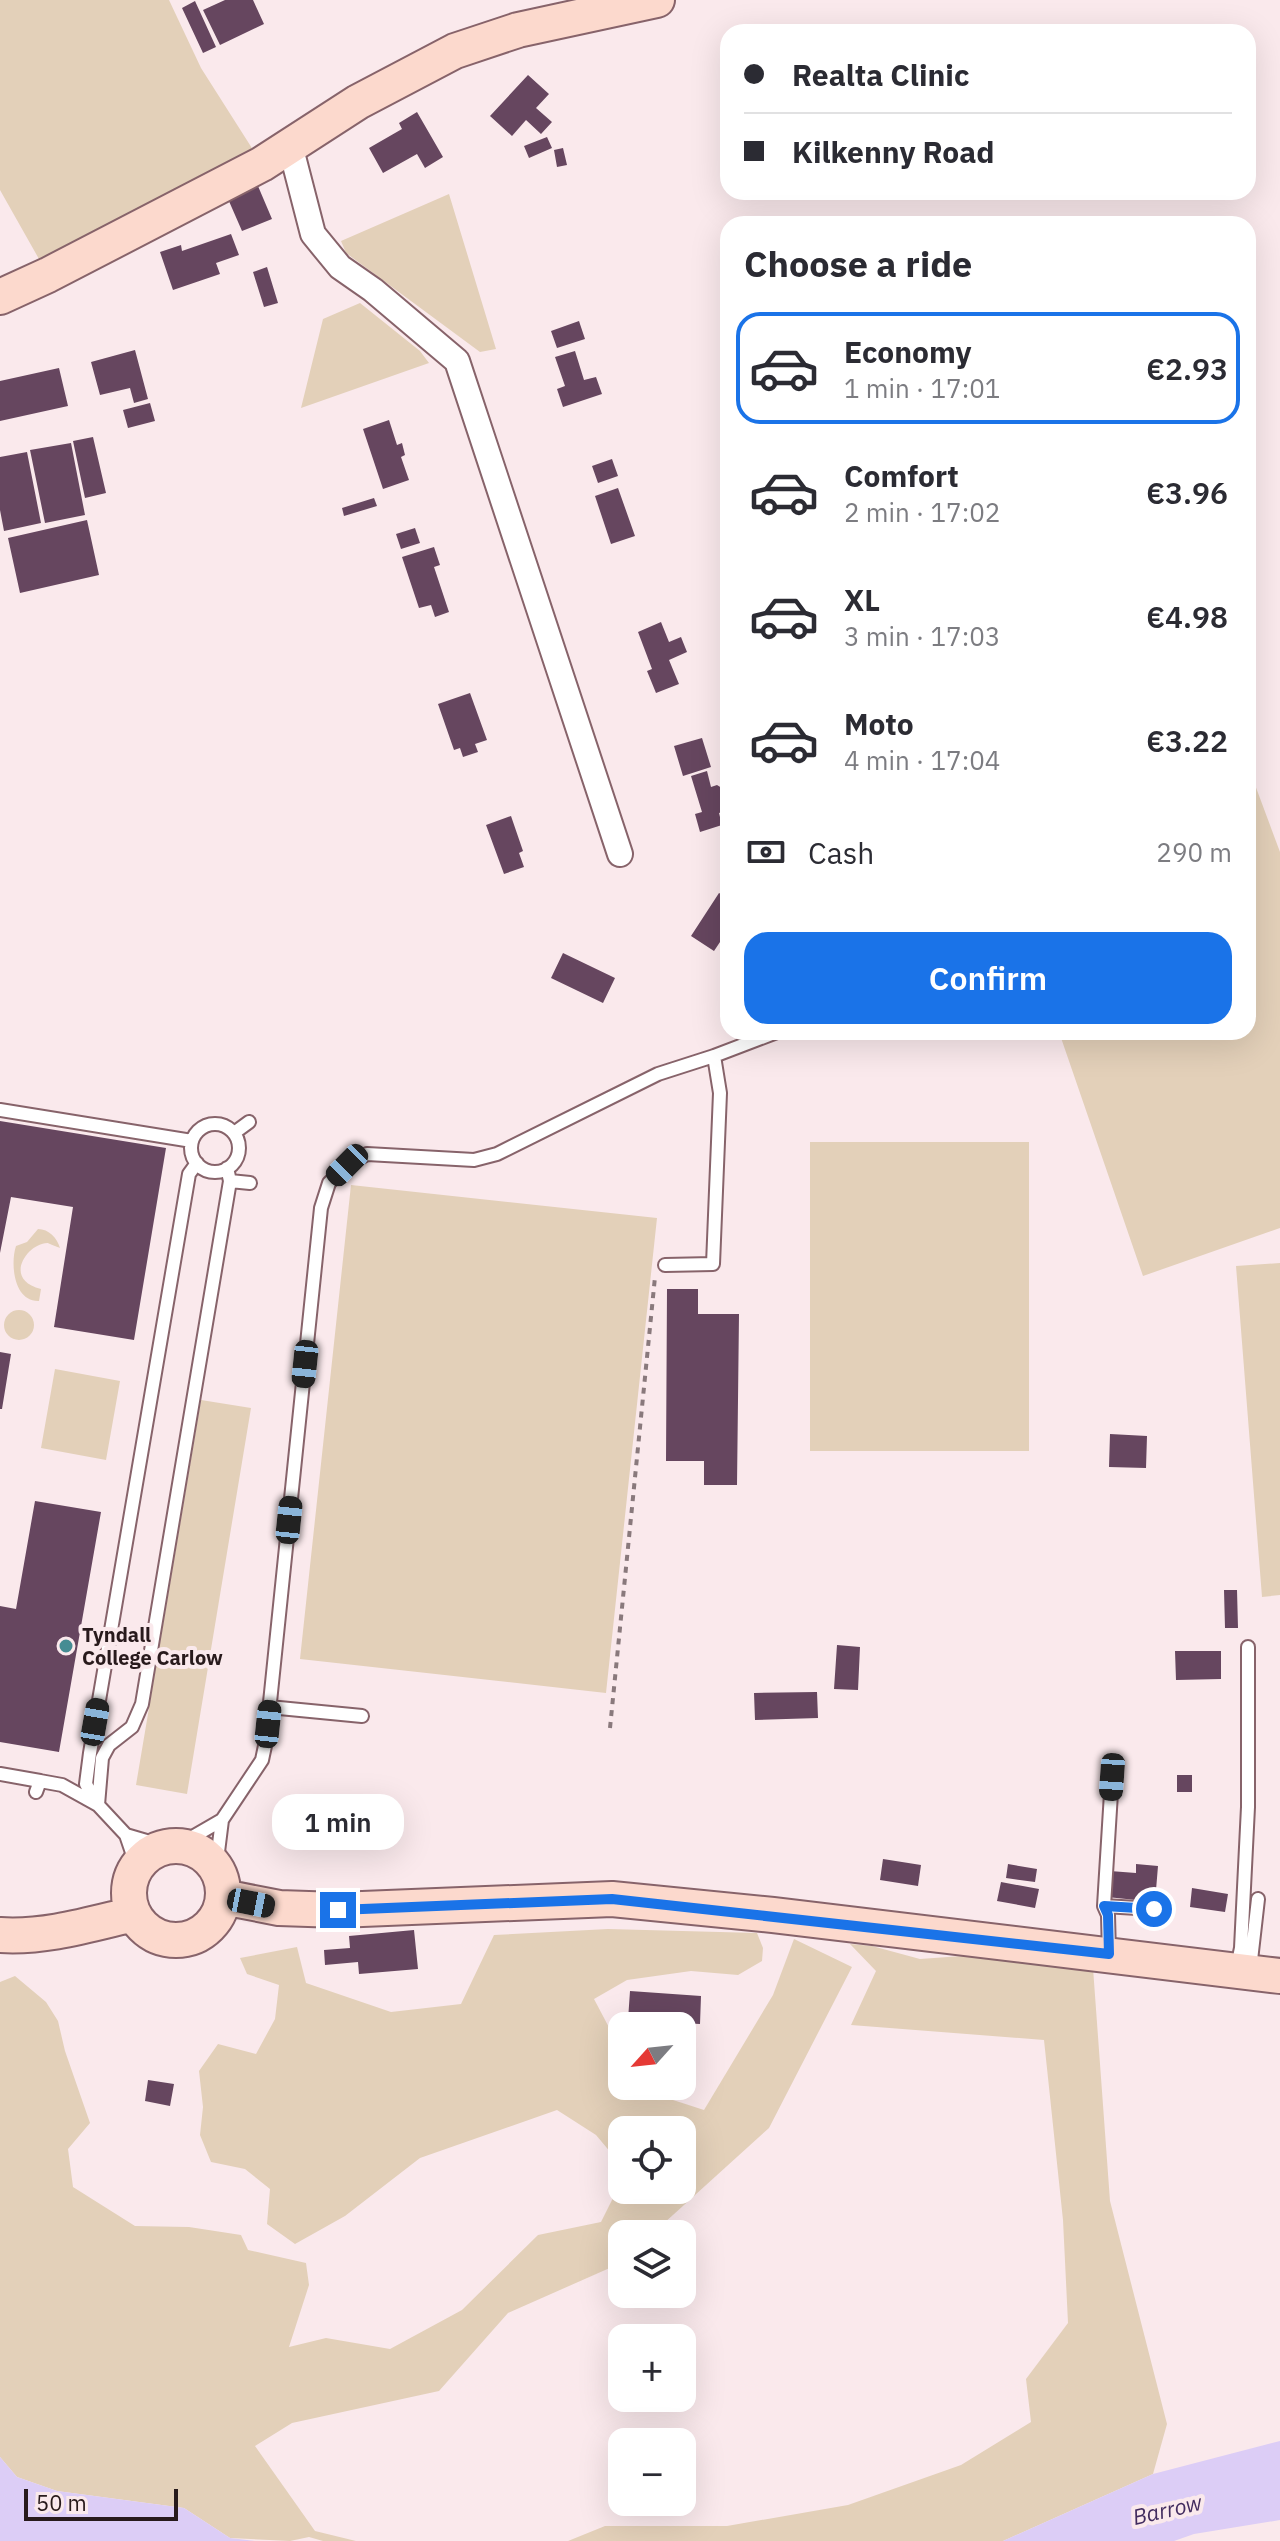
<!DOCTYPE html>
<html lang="en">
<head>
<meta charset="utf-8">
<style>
	:root { --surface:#fff; --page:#f7f7f7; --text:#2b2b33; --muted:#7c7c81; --line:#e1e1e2; --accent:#1a73e8 }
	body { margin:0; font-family:"IBM Plex Sans",sans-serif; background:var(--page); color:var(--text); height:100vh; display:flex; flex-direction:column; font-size:30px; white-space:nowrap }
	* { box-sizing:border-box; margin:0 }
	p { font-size:26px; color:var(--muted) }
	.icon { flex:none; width:44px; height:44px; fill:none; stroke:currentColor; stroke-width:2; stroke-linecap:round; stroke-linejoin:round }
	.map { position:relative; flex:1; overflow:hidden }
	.sheet { position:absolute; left:720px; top:216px; width:536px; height:824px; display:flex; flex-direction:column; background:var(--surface); border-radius:24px; box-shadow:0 8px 32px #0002 }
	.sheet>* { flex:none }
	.hud { position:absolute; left:720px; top:24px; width:536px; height:176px; border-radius:24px; box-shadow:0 8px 32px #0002; display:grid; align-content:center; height:176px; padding:0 24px; background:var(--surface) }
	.needle { width:52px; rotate:243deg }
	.tools { position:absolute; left:608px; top:2012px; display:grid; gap:16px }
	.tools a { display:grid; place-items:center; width:88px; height:88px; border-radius:16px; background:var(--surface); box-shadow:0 8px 32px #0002; font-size:40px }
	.scale { position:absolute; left:24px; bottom:20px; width:154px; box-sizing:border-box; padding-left:8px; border:4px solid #281a1c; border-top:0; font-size:22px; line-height:28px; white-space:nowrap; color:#281a1c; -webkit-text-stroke:6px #fae9ec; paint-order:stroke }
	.end { position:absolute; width:36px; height:36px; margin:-18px; border:10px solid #1a73e8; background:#fff; box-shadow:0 0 0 4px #fff }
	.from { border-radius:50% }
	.bubble { position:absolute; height:56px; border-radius:24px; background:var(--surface); box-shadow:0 8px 32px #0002; font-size:26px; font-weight:600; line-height:56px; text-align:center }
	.car { position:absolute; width:24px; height:48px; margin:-24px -12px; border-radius:10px; box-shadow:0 0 6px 2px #0007; background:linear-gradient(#222 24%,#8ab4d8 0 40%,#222 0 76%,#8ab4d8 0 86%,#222 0) }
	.hud b { display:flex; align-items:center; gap:28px; height:76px; font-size:30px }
	.hud b+b { border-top:2px solid var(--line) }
	.hud i { width:20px; height:20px; background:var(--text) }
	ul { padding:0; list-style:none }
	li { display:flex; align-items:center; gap:24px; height:112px; margin:0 16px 12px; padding:0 8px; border:4px solid transparent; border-radius:24px }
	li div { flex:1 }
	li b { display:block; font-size:30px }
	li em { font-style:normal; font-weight:600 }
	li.active { border-color:var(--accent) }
	li>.icon { width:72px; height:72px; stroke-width:1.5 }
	h2 { padding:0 24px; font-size:36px; line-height:96px }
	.pay { display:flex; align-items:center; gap:20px; height:88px; padding:0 24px; font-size:30px }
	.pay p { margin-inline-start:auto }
	.primary-button { display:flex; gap:16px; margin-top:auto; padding:16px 24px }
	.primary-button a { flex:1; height:92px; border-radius:24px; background:var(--accent); color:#fff; font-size:32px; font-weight:600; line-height:92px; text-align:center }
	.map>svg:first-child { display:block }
	.green { fill:#e3d0b9 }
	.water { fill:#dccdf6 }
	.building { fill:#66465f }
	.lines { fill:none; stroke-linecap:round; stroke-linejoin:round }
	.lane-casing { stroke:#87636a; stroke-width:16 }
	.street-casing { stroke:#87636a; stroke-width:28 }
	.secondary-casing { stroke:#87636a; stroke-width:38 }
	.path { stroke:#89797c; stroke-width:4; stroke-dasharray:6 6; stroke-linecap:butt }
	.lane { stroke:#fff; stroke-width:12 }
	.street { stroke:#fff; stroke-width:24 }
	.secondary { stroke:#fcd9cd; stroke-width:34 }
	.route { stroke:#1a73e8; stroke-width:10 }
	.poi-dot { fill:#458c93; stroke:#fae9ec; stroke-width:3 }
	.labels { text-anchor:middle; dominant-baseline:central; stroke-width:8; stroke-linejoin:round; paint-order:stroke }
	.poi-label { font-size:20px; font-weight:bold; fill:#281a1c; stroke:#fae9ec; text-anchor:start }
	.water-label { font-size:22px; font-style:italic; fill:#422c5f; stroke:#fae9ec }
</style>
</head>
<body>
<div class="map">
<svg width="1280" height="2541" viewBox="0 0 1280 2541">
	<rect width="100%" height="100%" fill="#fae9ec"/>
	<path class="green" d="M 0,0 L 169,0 L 201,68 L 262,164 L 48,275 L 0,190 Z
		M 449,194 L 496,349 L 480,352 L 346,253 L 341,241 Z
		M 360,303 L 420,351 L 429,363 L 301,408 L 323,319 Z
		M 1248,766 L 1280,852 L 1280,1228 L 1143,1276 L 1059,1032 L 1248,1032 Z
		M 810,1142 L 1029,1142 L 1029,1451 L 810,1451 Z
		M 351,1185 L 657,1218 L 606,1693 L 300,1659 Z
		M 38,1229 C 49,1229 57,1238 60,1248 C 58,1247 49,1244 48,1243 C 29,1242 1,1279 41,1289 L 39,1301 C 14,1302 10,1264 16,1246 L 27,1242 Z
		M 1280,1263 L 1280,1595 L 1262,1597 L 1236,1266 Z
		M4 1325a15 15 0 1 1 30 0a15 15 0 1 1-30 0Z
		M 55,1369 L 120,1381 L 106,1460 L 41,1448 Z
		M 201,1400 L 251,1408 L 187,1794 L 136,1785 Z
		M 608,1929 L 757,1933 L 763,1948 L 762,1961 L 738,1975 L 691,1971 L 627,1980 L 594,1999 L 622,2052 L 622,2086 L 640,2086 L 642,2090 L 704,2110 L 773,1995 L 794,1939 L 852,1967 L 769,2128 L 652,2234 L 622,2234 L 621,2263 L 508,2313 L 439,2391 L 292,2423 L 255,2446 L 315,2531 L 356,2541 L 323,2541 L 309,2537 L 290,2541 L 230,2538 L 184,2508 L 57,2491 L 17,2477 L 0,2457 L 0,1982 L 15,1976 L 46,2002 L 58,2021 L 65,2051 L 90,2123 L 68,2149 L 73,2187 L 135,2226 L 189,2227 L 241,2235 L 248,2250 L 306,2263 L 309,2285 L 289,2347 L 326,2338 L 390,2349 L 462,2310 L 538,2235 L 601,2222 L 622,2180 L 622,2190 L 682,2190 L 682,2130 L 622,2130 L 622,2166 L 596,2135 L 557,2110 L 420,2158 L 345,2216 L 295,2244 L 267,2224 L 270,2189 L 245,2169 L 211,2162 L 200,2135 L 203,2107 L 199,2071 L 218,2044 L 256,2054 L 275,2019 L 279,1985 L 247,1974 L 240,1958 L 297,1947 L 306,1983 L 391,2012 L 461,2004 L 494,1935 Z
		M 850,1944 L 872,1946 L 920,1959 L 990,1954 L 1093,1968 L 1110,2201 L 1167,2424 L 1153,2474 L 1003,2541 L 568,2541 L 605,2526 L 727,2526 L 848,2505 L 961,2465 L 1031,2422 L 1026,2379 L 1068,2323 L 1063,2220 L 1044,2040 L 851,2025 L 876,1971 Z"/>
	<path class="water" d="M 1280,2441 L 1280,2520 L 1194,2534 L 1174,2541 L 1003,2541 L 1153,2474 Z
		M 0,2457 L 17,2477 L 57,2491 L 184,2508 L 230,2538 L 255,2541 L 0,2541 Z"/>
	<path class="building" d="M 225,0 L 253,0 L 264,24 L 220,45 L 203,10 Z
		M 195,1 L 216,47 L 203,53 L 182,8 Z
		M 528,75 L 549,94 L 536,108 L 552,122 L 541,134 L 526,120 L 512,136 L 490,116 Z
		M 417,112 L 443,157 L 425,168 L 417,154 L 383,173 L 369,148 L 402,129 L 399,123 Z
		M 547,137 L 552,148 L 529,158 L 524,146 Z
		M 563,148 L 567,165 L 557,167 L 554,150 Z
		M 255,179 L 272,219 L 242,231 L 225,192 Z
		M 231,234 L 239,255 L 216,263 L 220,274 L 173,290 L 160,252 L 181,245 L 182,251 Z
		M 267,267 L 278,303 L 264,307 L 253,272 Z
		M 579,321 L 585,339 L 557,348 L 551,331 Z
		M 135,350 L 148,399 L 134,403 L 130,388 L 100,395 L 91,362 Z
		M 575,351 L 584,380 L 596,377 L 602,394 L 563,407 L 557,389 L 565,386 L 555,357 Z
		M 59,368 L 68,406 L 0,421 L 0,381 Z
		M 150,403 L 155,421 L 128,428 L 123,410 Z
		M 389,420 L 397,445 L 402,443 L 405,455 L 401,457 L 409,480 L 383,489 L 363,429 Z
		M 93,437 L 106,493 L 85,498 L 73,441 Z
		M 71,443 L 85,515 L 45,523 L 30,450 Z
		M 27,452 L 41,523 L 4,531 L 0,510 L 0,457 Z
		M 612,459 L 618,476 L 598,483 L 592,466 Z
		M 618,488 L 635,536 L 611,544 L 595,496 Z
		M 374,498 L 377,506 L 344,516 L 342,508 Z
		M 87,520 L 99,575 L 20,593 L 8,538 Z
		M 415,528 L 420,543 L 401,549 L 396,534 Z
		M 434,547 L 440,565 L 434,567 L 449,612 L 435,617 L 431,605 L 419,608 L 402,557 Z
		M 661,622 L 669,642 L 681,637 L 687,652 L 669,660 L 679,684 L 656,693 L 647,671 L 652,669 L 638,632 Z
		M 470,693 L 487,740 L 475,744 L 478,752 L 463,757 L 460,748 L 454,750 L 438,704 Z
		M 702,738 L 711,767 L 683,776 L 674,746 Z
		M 707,771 L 711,787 L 717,785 L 725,790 L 728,805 L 726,811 L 719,813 L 722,825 L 700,832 L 695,814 L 702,812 L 691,776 Z
		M 511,816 L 523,851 L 519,853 L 524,867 L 504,874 L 486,825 Z
		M 719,893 L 728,898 L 728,930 L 714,951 L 691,936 Z
		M 563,953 L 615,978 L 603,1003 L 551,978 Z
		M 0,1121 L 166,1148 L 134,1340 L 54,1327 L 73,1207 L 11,1197 L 0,1253 Z
		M 667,1289 L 698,1289 L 698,1314 L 739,1314 L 737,1485 L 704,1485 L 704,1461 L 666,1461 Z
		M 0,1352 L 11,1354 L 2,1409 L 0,1409 Z
		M 1110,1434 L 1147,1436 L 1146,1468 L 1109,1467 Z
		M 35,1501 L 101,1512 L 59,1752 L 0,1742 L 0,1606 L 16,1609 Z
		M 1224,1590 L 1237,1590 L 1238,1628 L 1225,1628 Z
		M 837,1645 L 860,1647 L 858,1690 L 834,1689 Z
		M 1175,1651 L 1221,1651 L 1221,1679 L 1176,1680 Z
		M 817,1692 L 818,1718 L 755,1720 L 754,1693 Z
		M 1177,1775 L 1192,1775 L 1192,1792 L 1177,1792 Z
		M 883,1859 L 921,1865 L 918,1886 L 880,1880 Z
		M 1008,1864 L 1037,1869 L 1035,1882 L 1006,1878 Z
		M 1136,1864 L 1158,1866 L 1155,1902 L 1107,1897 L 1110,1871 L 1136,1873 Z
		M 1001,1882 L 1039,1889 L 1035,1908 L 997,1901 Z
		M 1192,1888 L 1228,1894 L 1225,1912 L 1190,1907 Z
		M 414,1930 L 418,1969 L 359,1974 L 358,1962 L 325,1965 L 324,1950 L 350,1948 L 349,1936 Z
		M 630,1991 L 701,1996 L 700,2024 L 678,2023 L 678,2026 L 652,2026 L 652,2021 L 628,2020 Z
		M 148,2080 L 174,2084 L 170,2106 L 145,2101 Z"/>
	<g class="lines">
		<g class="lane-casing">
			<path id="lane" d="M 0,1110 L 192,1141
				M191 1148a24 24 0 1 1 48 0a24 24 0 1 1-48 0Z
				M 234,1133 L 249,1122
				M 230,1181 L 250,1183
				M 665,1265 L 713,1264 L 720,1093 L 714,1056
				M 269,1707 L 362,1716
				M 0,1774 L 40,1781
				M 36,1792 L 40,1781 L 62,1785 L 98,1805 L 126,1835 L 137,1867
				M 96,1803 L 86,1784 L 90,1753 L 189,1174 L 197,1163
				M 98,1805 L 102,1758 L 109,1745 L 132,1727 L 142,1704 L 230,1181 L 227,1168
				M 126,1835 L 167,1847
				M 177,1846 L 222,1820 L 262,1760 L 266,1741 L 321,1208 L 329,1183 L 347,1165 L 367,1154 L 474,1160 L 497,1154 L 658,1074 L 714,1056 L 777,1032
				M 216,1868 L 222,1820
				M 1104,1906 L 1154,1909
				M 1109,1954 L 1108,1915 L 1104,1906 L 1112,1777
				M 1237,1967 L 1241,1948 L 1248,1807 L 1248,1647
				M 1250,1969 L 1258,1899"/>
		</g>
		<g class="street-casing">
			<path id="street" d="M 290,145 L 313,234 L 340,267 L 373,290 L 457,361 L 620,854"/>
		</g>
		<g class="secondary-casing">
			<path id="secondary" d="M 0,297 L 48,275 L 262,164 L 358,102 L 455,51 L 518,30 L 657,0
				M129 1893a47 47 0 1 1 94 0a47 47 0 1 1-94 0Z
				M 223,1897 L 279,1908 L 338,1910 L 612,1899 L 773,1915 L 1280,1976
				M 0,1935 C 46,1938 91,1924 134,1914"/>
		</g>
		<path class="path" d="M 610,1728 L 655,1277"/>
		<use href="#lane" class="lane"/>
		<use href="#street" class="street"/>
		<use href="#secondary" class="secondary"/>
	</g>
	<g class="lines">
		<path class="route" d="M 338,1910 L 612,1899 L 1109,1954 L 1108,1915 L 1104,1906 L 1154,1909"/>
	</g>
	<circle class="poi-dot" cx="66" cy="1646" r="8"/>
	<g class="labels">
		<g class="poi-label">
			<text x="82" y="1634">Tyndall<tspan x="82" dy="23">College Carlow</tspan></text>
		</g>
		<g class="water-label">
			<text transform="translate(1167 2509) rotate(-13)">Barrow</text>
		</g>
	</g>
</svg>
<div class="tools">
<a><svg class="needle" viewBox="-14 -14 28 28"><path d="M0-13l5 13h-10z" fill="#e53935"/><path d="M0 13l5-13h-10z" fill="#7c7c81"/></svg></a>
<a><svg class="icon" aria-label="locate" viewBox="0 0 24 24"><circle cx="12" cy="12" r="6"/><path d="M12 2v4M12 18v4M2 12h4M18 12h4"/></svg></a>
<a><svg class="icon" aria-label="layers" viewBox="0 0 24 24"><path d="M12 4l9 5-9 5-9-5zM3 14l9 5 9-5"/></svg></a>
<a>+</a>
<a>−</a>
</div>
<div class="scale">50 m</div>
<i class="end from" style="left:1154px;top:1909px"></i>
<i class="end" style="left:338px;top:1910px"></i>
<div class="bubble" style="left:272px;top:1794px;width:132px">1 min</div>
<i class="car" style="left:347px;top:1165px;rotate:225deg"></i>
<i class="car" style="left:305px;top:1364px;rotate:186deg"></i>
<i class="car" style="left:289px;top:1520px;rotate:6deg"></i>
<i class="car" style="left:95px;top:1722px;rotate:10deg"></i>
<i class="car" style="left:268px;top:1724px;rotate:6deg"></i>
<i class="car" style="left:1112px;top:1777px;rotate:184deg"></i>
<i class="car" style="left:251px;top:1903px;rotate:101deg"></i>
<div class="hud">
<b><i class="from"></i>Realta Clinic</b>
<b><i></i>Kilkenny Road</b>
</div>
<section class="sheet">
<h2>Choose a ride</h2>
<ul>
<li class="active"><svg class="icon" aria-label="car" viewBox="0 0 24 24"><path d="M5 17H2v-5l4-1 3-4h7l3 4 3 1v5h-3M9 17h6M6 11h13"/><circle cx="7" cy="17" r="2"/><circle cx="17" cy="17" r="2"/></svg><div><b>Economy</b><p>1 min · 17:01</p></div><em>€2.93</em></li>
<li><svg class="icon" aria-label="car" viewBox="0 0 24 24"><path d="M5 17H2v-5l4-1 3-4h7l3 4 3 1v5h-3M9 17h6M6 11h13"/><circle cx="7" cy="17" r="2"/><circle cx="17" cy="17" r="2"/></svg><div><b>Comfort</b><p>2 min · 17:02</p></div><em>€3.96</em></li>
<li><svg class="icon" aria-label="car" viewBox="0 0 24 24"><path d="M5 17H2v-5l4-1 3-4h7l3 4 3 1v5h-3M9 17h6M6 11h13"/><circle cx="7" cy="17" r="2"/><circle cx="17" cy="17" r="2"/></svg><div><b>XL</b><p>3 min · 17:03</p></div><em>€4.98</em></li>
<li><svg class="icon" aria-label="car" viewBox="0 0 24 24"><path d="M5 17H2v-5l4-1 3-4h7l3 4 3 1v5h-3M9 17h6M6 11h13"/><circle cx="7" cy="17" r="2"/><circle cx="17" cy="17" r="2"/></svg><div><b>Moto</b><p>4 min · 17:04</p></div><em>€3.22</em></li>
</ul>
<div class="pay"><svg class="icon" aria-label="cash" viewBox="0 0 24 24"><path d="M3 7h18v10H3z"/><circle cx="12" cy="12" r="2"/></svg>Cash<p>290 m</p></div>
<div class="primary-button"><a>Confirm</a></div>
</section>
</div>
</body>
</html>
